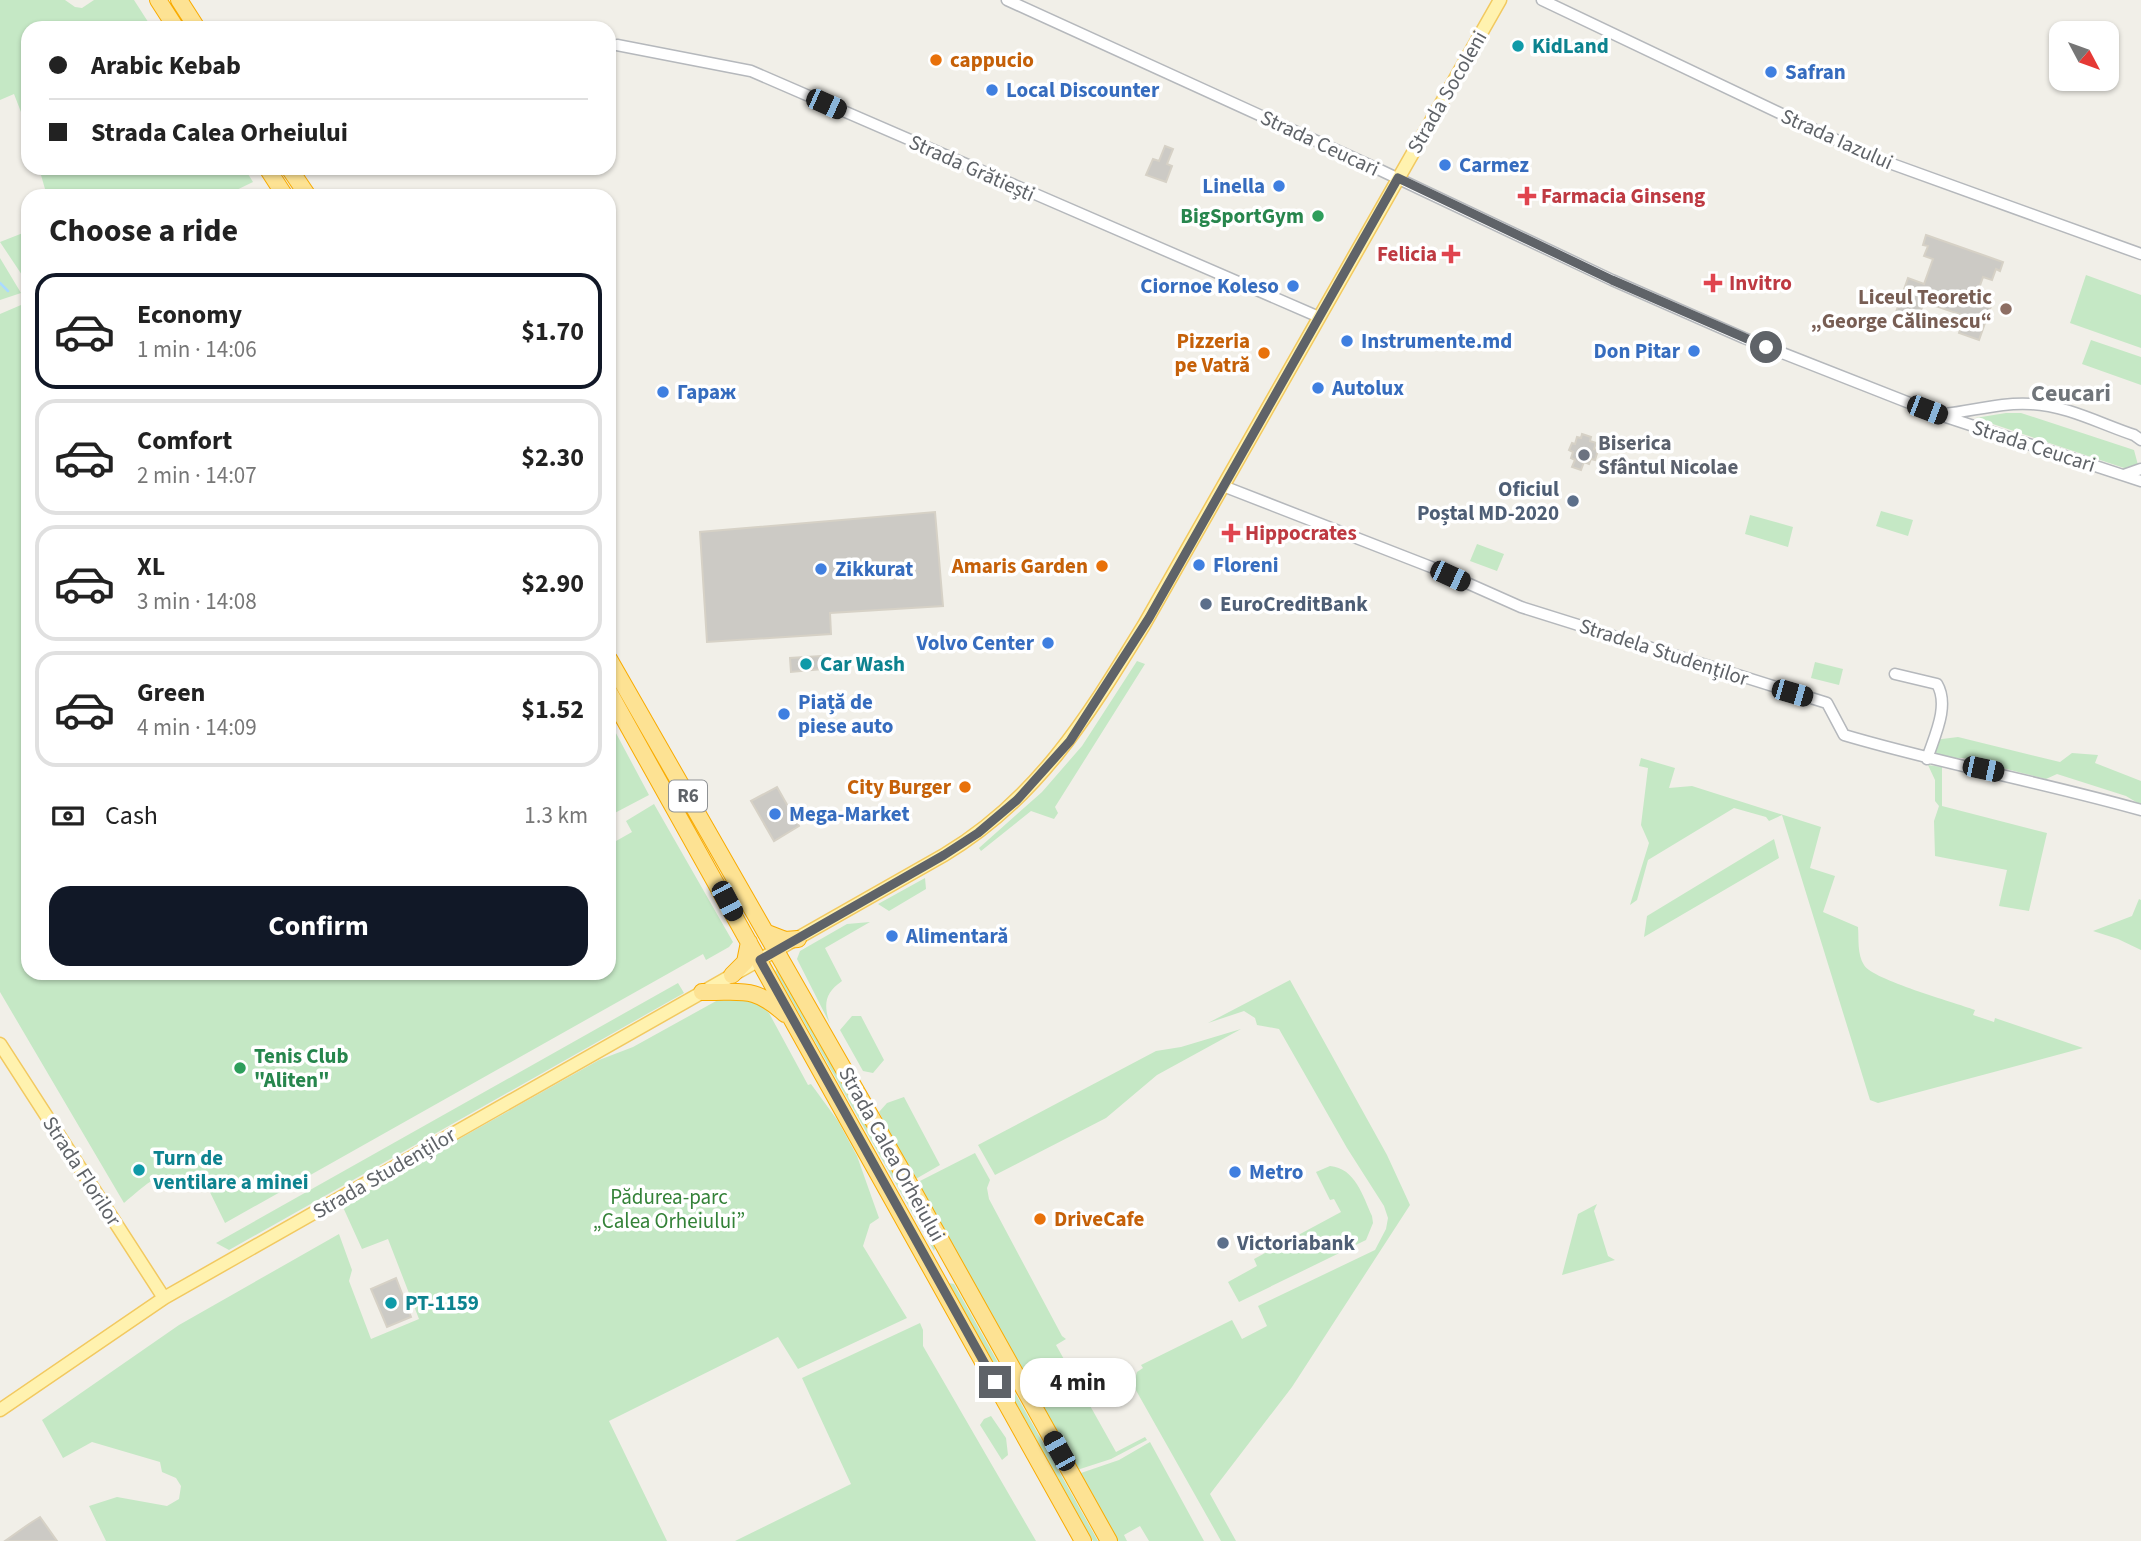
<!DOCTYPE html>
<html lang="en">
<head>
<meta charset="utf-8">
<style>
	:root { --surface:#fff; --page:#f2f2f2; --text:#222; --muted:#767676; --line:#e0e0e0; --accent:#111827 }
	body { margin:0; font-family:"Source Sans 3",sans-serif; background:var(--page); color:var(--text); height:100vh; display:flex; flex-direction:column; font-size:26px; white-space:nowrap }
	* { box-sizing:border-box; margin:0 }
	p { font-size:23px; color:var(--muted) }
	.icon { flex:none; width:38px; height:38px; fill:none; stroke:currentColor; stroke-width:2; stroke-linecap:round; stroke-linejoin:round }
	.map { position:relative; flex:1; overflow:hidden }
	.side { position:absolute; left:21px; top:189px; width:595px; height:791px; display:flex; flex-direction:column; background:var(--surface); border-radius:21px; box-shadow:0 2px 5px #0004 }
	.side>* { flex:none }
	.top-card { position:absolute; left:21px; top:21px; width:595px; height:154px; border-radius:21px; box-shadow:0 2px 5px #0004; display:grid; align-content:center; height:154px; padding:0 28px; background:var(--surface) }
	.needle { width:46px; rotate:131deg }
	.tools { position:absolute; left:2049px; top:21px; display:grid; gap:14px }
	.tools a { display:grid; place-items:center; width:70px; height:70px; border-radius:14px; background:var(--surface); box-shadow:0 2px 5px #0004; font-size:35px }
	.end { position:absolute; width:32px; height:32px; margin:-16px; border:9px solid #5f6368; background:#fff; box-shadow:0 0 0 4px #fff }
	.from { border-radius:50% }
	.bubble { position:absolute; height:49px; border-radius:21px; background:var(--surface); box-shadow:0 2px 5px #0004; font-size:23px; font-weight:700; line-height:49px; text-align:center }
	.car { position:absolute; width:21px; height:42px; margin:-21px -10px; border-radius:9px; box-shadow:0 0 5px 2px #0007; background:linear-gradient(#222 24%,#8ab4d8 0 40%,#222 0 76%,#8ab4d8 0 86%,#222 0) }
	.top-card b { display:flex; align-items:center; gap:24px; height:66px; font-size:26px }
	.top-card b+b { border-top:2px solid var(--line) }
	.top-card i { width:18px; height:18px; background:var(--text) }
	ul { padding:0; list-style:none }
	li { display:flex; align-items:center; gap:21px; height:116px; margin:0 14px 10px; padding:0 14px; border:4px solid var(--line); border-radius:21px }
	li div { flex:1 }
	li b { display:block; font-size:26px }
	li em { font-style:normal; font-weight:700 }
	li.selected { border-color:var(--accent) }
	li>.icon { width:63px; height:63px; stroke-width:1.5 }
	h2 { padding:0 28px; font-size:32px; line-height:84px }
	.pay { display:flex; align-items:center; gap:18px; height:77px; padding:0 28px; font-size:26px }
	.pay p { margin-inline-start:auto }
	.primary-button { display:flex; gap:14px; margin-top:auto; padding:14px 28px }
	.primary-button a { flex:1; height:80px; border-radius:21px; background:var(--accent); color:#fff; font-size:28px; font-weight:700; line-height:80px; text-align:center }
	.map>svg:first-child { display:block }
	.green { fill:#c5e8c5 }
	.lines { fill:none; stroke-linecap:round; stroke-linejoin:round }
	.stream { stroke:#aadaff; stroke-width:2.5 }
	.building { fill:#cccac5; stroke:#d6d1c6; stroke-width:2 }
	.minor-casing { stroke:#b5b8bc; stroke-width:13 }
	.major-casing { stroke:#f2c960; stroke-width:15 }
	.highway-casing { stroke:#f9ab00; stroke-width:18 }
	.minor { stroke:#fff; stroke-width:10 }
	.major { stroke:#fff2af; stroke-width:12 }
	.highway { stroke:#fde293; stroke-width:16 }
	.route { stroke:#5f6368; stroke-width:9 }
	.culture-dot { fill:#0f9aa8; stroke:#fff; stroke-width:2.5 }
	.food-dot { fill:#e8710a; stroke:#fff; stroke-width:2.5 }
	.shop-dot { fill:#3f7fe0; stroke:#fff; stroke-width:2.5 }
	.health-dot { fill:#e0444e; stroke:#fff; stroke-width:2.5 }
	.leisure-dot { fill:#2e9e5b; stroke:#fff; stroke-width:2.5 }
	.education-dot { fill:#8d6e63; stroke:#fff; stroke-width:2.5 }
	.worship-dot { fill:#6b7280; stroke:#fff; stroke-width:2.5 }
	.service-dot { fill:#5c6f8a; stroke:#fff; stroke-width:2.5 }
	.labels { text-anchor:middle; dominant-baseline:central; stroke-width:7; stroke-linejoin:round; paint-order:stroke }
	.shield { fill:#fff; stroke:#8f9295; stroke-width:2 }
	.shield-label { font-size:19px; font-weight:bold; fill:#5f6368 }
	.culture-label { font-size:21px; font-weight:bold; fill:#0d838f; stroke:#fff; text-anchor:start }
	.food-label { font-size:21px; font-weight:bold; fill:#c56008; stroke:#fff; text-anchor:end }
	.shop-label { font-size:21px; font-weight:bold; fill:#366cbe; stroke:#fff; text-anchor:start }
	.street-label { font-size:21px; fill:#5f6368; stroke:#fff }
	.health-label { font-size:21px; font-weight:bold; fill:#be3a42; stroke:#fff; text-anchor:start }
	.leisure-label { font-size:21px; font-weight:bold; fill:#27864d; stroke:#fff; text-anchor:end }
	.education-label { font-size:21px; font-weight:bold; fill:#785e54; stroke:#fff; text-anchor:end }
	.worship-label { font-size:21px; font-weight:bold; fill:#5b616d; stroke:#fff; text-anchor:start }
	.service-label { font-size:21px; font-weight:bold; fill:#4e5e75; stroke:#fff; text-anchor:start }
	.park-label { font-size:21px; fill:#348238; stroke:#fff }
	.quarter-label { font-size:24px; font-weight:bold; fill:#70757a; stroke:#fff }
</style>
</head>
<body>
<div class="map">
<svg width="2141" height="1541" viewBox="0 0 2141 1541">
	<rect width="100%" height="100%" fill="#f1efe8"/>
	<path class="green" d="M 0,0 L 65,0 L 75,7 L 82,8 L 94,0 L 134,0 L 152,28 L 28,28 L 28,130 L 14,94 L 0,100 Z
		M 39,168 L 224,168 L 226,172 L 235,168 L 250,168 L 248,174 L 253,182 L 224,196 L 47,196 Z
		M 28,231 L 28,284 L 0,242 Z
		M 0,258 L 21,293 L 0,300 Z
		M 2086,275 L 2141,295 L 2141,348 L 2070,323 Z
		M 28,302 L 28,973 L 609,973 L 609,845 L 632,832 L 626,821 L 654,804 L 733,942 L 729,947 L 706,960 L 703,954 L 225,1223 L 205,1182 C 161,1168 157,1175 124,1203 L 0,992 L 0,314 Z
		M 2091,340 L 2141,357 L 2141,385 L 2082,364 Z
		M 2006,413 L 2021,413 L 2134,450 L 2138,465 L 2132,469 L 2124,468 L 1975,418 Z
		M 1881,511 L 1913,520 L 1908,536 L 1876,526 Z
		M 1750,515 L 1793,527 L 1788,547 L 1745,534 Z
		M 1477,544 L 1504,554 L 1497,571 L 1470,561 Z
		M 1137,661 L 1145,664 L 1055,807 L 1058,813 L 1054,819 L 1031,811 L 981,851 L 979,848 L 1042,792 L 1082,746 Z
		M 1815,662 L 1843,669 L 1839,685 L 1811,678 Z
		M 609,720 L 649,795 L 609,816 Z
		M 1958,737 L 2060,762 L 2072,753 L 2098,755 L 2095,763 L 2141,781 L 2141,805 L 2126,796 L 2057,774 L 2046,779 L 1963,758 L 1934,758 L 1934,740 Z
		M 1641,758 L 1675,768 L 1669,788 L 1692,786 L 1821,827 L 1810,868 L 1835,876 L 1823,912 L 1858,927 C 1859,939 1857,954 1864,965 C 1873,980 1954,1002 1975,1010 L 1973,1015 L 1994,1022 L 1995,1018 L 2083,1048 L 1878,1103 L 1870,1100 L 1782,815 L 1769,821 L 1766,817 L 1734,808 L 1648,860 L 1637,900 L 1630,905 L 1649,843 L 1641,825 L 1648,768 L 1639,766 Z
		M 1928,765 L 1942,767 L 1942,806 L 2047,833 L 2029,911 L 1999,906 L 2007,870 L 1935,856 L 1934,821 L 1939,806 L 1935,801 L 1935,780 Z
		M 1774,839 L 1779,858 L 1644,937 L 1647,916 Z
		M 925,878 L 926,889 L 889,911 L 878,904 Z
		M 2139,899 L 2141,900 L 2141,950 L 2118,939 L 2093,931 L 2132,916 Z
		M 870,922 L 825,948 L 842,981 C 825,993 823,1004 830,1024 L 797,959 L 800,951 L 847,924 Z
		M 778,968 L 935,1248 L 934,1251 L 775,971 Z
		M 1290,980 L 1387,1155 L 1410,1205 L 1292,1387 L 1210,1494 L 1236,1541 L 1221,1541 L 1133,1385 L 1137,1372 L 1143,1368 L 1141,1365 L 1232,1320 L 1242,1339 L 1267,1326 L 1258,1306 L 1375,1250 L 1386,1229 L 1388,1218 L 1384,1206 L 1347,1148 L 1279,1029 L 1257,1025 L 1255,1018 L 1244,1011 L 1208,1023 Z
		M 678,983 L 684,993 L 229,1250 L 216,1243 Z
		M 727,995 L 749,995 L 769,1013 L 808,1085 L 811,1084 L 838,1121 L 857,1156 L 879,1218 L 870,1224 L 863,1246 L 907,1318 L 798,1369 L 778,1337 L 609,1421 L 667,1541 L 106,1541 L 89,1506 L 117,1497 L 167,1506 L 179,1499 L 181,1486 L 176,1478 L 162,1472 L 160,1462 L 92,1442 L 63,1458 L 42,1420 L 179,1325 L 339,1234 L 352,1270 L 349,1281 L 371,1339 L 419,1319 L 388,1239 L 362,1249 L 342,1205 L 599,1060 L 633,1047 Z
		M 852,1016 L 861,1016 L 884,1060 L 873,1073 L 863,1071 L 840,1030 Z
		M 1241,1029 L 1157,1075 L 1106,1118 L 995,1175 L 978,1145 L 1156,1051 L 1181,1047 Z
		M 904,1097 L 940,1165 L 914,1180 L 879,1112 L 887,1103 Z
		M 975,1153 L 990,1180 L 987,1188 L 989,1199 L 1062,1336 L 1066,1339 L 1056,1345 L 1116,1452 L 1145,1437 L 1147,1440 L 1111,1459 L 1077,1470 L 916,1183 Z
		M 1330,1166 C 1355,1168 1363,1196 1372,1216 L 1373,1223 L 1366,1240 L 1239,1302 L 1228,1282 L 1257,1266 L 1254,1259 L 1341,1212 L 1334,1199 L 1330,1200 L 1316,1172 Z
		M 1597,1204 L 1594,1211 L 1608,1256 L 1615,1260 L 1562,1275 L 1578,1214 Z
		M 949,1283 L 954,1284 L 1098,1541 L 1093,1541 Z
		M 920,1323 L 923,1330 L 923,1346 L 1036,1541 L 735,1541 L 851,1484 L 802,1378 Z
		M 991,1416 L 1006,1438 L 1008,1455 L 1002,1460 L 980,1425 L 984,1419 Z
		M 1150,1442 L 1204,1541 L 1149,1541 L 1140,1526 L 1124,1535 L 1127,1541 L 1117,1541 L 1078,1474 L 1119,1460 Z"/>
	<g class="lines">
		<path class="stream" d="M 0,283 L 8,291
			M 26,308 L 28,311"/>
	</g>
	<path class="building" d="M 1165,146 L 1173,149 L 1167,164 L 1172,166 L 1166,182 L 1146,175 L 1153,159 L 1159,161 Z
		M 1926,235 L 2003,262 L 2000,271 L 1996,269 L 1992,280 L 1983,277 L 1975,300 L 1991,306 L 1979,340 L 1959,333 L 1965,316 L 1924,302 L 1918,319 L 1896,312 L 1908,278 L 1924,284 L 1933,259 L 1924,256 L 1928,246 L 1923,245 Z
		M 1582,434 L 1591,437 L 1590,441 L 1596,443 L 1594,449 L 1598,450 L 1595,460 L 1591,459 L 1589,464 L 1584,462 L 1581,470 L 1572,467 L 1575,460 L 1571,458 L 1573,452 L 1569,450 L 1572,443 L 1575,444 L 1577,437 L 1581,438 Z
		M 935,512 L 943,606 L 830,613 L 831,634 L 707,642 L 700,532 Z
		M 821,656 L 822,669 L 791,672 L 790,658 Z
		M 777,787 L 799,826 L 774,841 L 751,801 Z
		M 396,1278 L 411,1317 L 387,1327 L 371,1289 Z
		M 40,1517 L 57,1541 L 5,1541 L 29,1524 Z"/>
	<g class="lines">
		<g class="minor-casing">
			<path id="minor" d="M 1007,0 L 1380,170 L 1612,280 L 1744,338 L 1940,415 L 2141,481
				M 1542,0 L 1870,156 L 2141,254
				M 617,45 L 751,71 L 1319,317
				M 1945,414 C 1973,411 2002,402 2031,404 C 2065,405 2101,424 2134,435 L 2141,440
				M 2124,475 L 2141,469
				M 1223,486 L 1431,567 L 1521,607 L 1827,703 L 1844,735 C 1942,764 2042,782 2141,810
				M 1895,674 L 1937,684 C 1950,706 1934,737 1927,759"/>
		</g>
		<g class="major-casing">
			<path id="major" d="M 0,1044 L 164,1298
				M 0,1410 L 164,1298 L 944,855 C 1038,799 1088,716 1144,625 L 1500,0"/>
		</g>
		<g class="highway-casing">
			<path id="highway" d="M 158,0 L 176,28
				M 179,0 L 197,28
				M 267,168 L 285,196
				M 289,168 L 308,196
				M 609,659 L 910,1185 L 1109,1541
				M 609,692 L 1083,1541
				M 767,933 L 785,940 L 798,939
				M 732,975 L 745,962 L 749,942
				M 702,992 C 742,993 753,985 785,1014"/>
		</g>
		<use href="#minor" class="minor"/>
		<use href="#major" class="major"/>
		<use href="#highway" class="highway"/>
	</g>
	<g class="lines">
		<path class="route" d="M 995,1382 L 760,960 L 944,855 L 978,833 L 1017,800 L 1070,741 L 1149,618 L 1398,178 L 1612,280 L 1766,347"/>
	</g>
	<g class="culture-dot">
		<circle cx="1518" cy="46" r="7"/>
		<circle cx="806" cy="664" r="7"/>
		<circle cx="139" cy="1170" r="7"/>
		<circle cx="391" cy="1303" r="7"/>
	</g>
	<g class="food-dot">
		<circle cx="936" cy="60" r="7"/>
		<circle cx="1264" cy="353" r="7"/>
		<circle cx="1102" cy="566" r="7"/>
		<circle cx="965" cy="787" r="7"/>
		<circle cx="1040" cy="1219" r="7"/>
	</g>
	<g class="shop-dot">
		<circle cx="1771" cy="72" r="7"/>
		<circle cx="992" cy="90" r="7"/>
		<circle cx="1445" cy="165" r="7"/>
		<circle cx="1279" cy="186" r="7"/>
		<circle cx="1293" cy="286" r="7"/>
		<circle cx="1347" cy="341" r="7"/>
		<circle cx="1694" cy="351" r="7"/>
		<circle cx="1318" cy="388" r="7"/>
		<circle cx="663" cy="392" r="7"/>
		<circle cx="1199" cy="565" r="7"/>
		<circle cx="821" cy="569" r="7"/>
		<circle cx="1048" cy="643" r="7"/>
		<circle cx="784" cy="714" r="7"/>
		<circle cx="775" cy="814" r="7"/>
		<circle cx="892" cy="936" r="7"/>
		<circle cx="1235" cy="1172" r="7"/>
	</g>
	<g class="health-dot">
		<path d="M1523.5 185.5h7v7h7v7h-7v7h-7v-7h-7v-7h7z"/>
		<path d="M1447.5 243.5h7v7h7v7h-7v7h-7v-7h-7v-7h7z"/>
		<path d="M1709.5 272.5h7v7h7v7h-7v7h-7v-7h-7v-7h7z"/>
		<path d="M1227.5 522.5h7v7h7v7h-7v7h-7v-7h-7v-7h7z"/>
	</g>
	<g class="leisure-dot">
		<circle cx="1318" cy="216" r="7"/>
		<circle cx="240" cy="1068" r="7"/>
	</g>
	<circle class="education-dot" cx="2006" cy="309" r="7"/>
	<circle class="worship-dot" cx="1584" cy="455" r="7"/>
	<g class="service-dot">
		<circle cx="1573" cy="501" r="7"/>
		<circle cx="1206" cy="604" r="7"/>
		<circle cx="1223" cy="1243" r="7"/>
	</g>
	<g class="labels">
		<rect class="shield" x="669" y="780.5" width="38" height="31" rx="5"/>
		<g class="shield-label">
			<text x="688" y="796">R6</text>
		</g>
		<g class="culture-label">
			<text x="1532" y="46">KidLand</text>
			<text x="820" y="664">Car Wash</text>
			<text x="153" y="1158">Turn de<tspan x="153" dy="24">ventilare a minei</tspan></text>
			<text x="405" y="1303">PT-1159</text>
		</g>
		<g class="food-label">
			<text x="950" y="60" text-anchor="start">cappucio</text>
			<text x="1250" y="341">Pizzeria<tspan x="1250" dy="24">pe Vatră</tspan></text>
			<text x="1088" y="566">Amaris Garden</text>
			<text x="951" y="787">City Burger</text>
			<text x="1054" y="1219" text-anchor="start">DriveCafe</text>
		</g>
		<g class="shop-label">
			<text x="1785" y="72">Safran</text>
			<text x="1006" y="90">Local Discounter</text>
			<text x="1459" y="165">Carmez</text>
			<text x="1265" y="186" text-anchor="end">Linella</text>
			<text x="1279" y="286" text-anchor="end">Ciornoe Koleso</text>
			<text x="1361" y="341">Instrumente.md</text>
			<text x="1680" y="351" text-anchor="end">Don Pitar</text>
			<text x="1332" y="388">Autolux</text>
			<text x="677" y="392">Гараж</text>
			<text x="1213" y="565">Floreni</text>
			<text x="835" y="569">Zikkurat</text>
			<text x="1034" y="643" text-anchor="end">Volvo Center</text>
			<text x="798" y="702">Piață de<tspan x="798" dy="24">piese auto</tspan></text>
			<text x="789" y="814">Mega-Market</text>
			<text x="906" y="936">Alimentară</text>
			<text x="1249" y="1172">Metro</text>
		</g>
		<g class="street-label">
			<text transform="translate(1447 92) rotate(-60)">Strada Socoleni</text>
			<text transform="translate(1837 139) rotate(24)">Strada Iazului</text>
			<text transform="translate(1320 143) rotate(25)">Strada Ceucari</text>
			<text transform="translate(972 168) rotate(24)">Strada Grătiești</text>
			<text transform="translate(2034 446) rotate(18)">Strada Ceucari</text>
			<text transform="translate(1664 652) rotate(18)">Stradela Studenților</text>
			<text transform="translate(892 1154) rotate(61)">Strada Calea Orheiului</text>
			<text transform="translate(82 1171) rotate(57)">Strada Florilor</text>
			<text transform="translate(384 1173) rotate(-30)">Strada Studenților</text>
		</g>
		<g class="health-label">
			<text x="1541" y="196">Farmacia Ginseng</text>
			<text x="1437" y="254" text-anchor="end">Felicia</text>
			<text x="1729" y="283">Invitro</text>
			<text x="1245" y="533">Hippocrates</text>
		</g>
		<g class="leisure-label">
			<text x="1304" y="216">BigSportGym</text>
			<text x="254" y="1056" text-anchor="start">Tenis Club<tspan x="254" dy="24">"Aliten"</tspan></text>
		</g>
		<g class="education-label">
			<text x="1992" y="297">Liceul Teoretic<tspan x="1992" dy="24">„George Călinescu“</tspan></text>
		</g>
		<g class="worship-label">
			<text x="1598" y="443">Biserica<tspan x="1598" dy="24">Sfântul Nicolae</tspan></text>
		</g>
		<g class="service-label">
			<text x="1559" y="489" text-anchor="end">Oficiul<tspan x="1559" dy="24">Poștal MD-2020</tspan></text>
			<text x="1220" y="604">EuroCreditBank</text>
			<text x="1237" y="1243">Victoriabank</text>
		</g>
		<g class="park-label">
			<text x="669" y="1197">Pădurea-parc<tspan x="669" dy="24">„Calea Orheiului”</tspan></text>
		</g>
		<g class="quarter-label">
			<text x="2071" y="393">Ceucari</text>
		</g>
	</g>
</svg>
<div class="tools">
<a><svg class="needle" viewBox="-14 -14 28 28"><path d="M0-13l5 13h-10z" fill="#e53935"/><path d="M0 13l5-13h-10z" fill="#767676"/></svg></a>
</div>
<i class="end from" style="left:1766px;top:347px"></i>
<i class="end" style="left:995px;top:1382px"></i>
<div class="bubble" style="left:1020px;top:1358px;width:116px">4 min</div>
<i class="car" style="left:826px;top:104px;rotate:114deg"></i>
<i class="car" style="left:1927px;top:410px;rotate:111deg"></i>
<i class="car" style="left:1450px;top:576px;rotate:115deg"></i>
<i class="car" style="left:1792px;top:693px;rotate:106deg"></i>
<i class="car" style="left:1983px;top:769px;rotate:102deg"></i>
<i class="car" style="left:727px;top:901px;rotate:152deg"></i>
<i class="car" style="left:1059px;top:1451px;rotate:331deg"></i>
<div class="top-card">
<b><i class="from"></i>Arabic Kebab</b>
<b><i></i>Strada Calea Orheiului</b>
</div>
<section class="side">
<h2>Choose a ride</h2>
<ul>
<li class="selected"><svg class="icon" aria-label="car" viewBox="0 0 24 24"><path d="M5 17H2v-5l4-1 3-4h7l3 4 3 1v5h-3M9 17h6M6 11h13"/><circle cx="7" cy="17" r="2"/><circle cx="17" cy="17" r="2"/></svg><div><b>Economy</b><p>1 min · 14:06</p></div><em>$1.70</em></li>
<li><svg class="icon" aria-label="car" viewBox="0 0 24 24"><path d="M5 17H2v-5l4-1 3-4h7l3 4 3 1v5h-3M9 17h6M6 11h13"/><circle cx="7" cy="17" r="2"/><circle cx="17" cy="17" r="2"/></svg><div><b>Comfort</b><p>2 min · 14:07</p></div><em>$2.30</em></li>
<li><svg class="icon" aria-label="car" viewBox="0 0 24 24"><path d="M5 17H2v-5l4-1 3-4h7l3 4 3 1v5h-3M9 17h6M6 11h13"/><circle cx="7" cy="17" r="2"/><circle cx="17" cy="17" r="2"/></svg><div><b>XL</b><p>3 min · 14:08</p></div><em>$2.90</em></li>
<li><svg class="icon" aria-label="car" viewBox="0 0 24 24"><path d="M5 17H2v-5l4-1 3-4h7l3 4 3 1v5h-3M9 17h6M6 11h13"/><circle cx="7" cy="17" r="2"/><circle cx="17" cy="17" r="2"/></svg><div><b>Green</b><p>4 min · 14:09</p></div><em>$1.52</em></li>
</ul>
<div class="pay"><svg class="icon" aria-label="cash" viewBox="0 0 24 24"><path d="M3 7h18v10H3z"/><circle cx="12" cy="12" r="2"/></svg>Cash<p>1.3 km</p></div>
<div class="primary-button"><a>Confirm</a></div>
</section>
</div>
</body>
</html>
